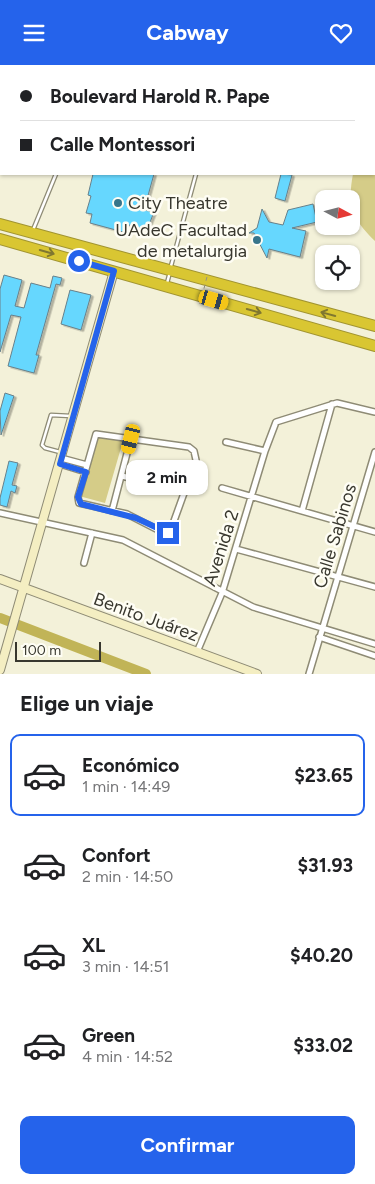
<!DOCTYPE html>
<html lang="es">
<head>
<meta charset="utf-8">
<style>
	:root { --surface:#fff; --page:#f6f6f6; --text:#202124; --muted:#757577; --line:#e0e0e0; --accent:#2563eb }
	body { margin:0; font-family:Figtree,sans-serif; background:var(--page); color:var(--text); height:100vh; display:flex; flex-direction:column; font-size:19px; white-space:nowrap }
	* { box-sizing:border-box; margin:0 }
	p { font-size:16px; color:var(--muted) }
	.icon { flex:none; width:28px; height:28px; fill:none; stroke:currentColor; stroke-width:2; stroke-linecap:round; stroke-linejoin:round }
	.map { position:relative; height:609px; overflow:hidden }
	.side { display:flex; flex-direction:column; background:var(--surface); flex:1 }
	.side>* { flex:none }
	.hud { position:absolute; left:0px; top:0px; width:375px; height:110px; box-shadow:0 1px 4px #0004; display:grid; align-content:center; height:110px; padding:0 20px; background:var(--surface) }
	.needle { width:32px; rotate:97deg }
	.buttons { position:absolute; left:315px; top:125px; display:grid; gap:10px }
	.buttons a { display:grid; place-items:center; width:45px; height:45px; border-radius:10px; background:var(--surface); box-shadow:0 1px 4px #0004; font-size:25px }
	.scale { position:absolute; left:15px; bottom:12px; width:86px; box-sizing:border-box; padding-left:5px; border:2px solid #38372e; border-top:0; font-size:14px; line-height:18px; white-space:nowrap; color:#38372e; -webkit-text-stroke:4px #fefdf4; paint-order:stroke }
	.end { position:absolute; width:22px; height:22px; margin:-11px; border:6px solid #2563eb; background:#fff; box-shadow:0 0 0 2px #fff }
	.from { border-radius:50% }
	.bubble { position:absolute; height:35px; border-radius:10px; background:var(--surface); box-shadow:0 1px 4px #0004; font-size:16px; font-weight:700; line-height:35px; text-align:center }
	.car { position:absolute; width:15px; height:30px; margin:-15px -8px; border-radius:6px; box-shadow:0 0 4px 1px #0007; background:linear-gradient(#f5c518 24%,#345 0 40%,#f5c518 0 76%,#345 0 86%,#f5c518 0) }
	.hud b { display:flex; align-items:center; gap:18px; height:48px; font-size:19px }
	.hud b+b { border-top:1px solid var(--line) }
	.hud i { width:12px; height:12px; background:var(--text) }
	ul { padding:0; list-style:none }
	li { display:flex; align-items:center; gap:15px; height:82px; margin:0 10px 8px; padding:0 10px; border:2px solid transparent; border-radius:10px }
	li div { flex:1 }
	li b { display:block; font-size:19px }
	li em { font-style:normal; font-weight:700 }
	li.selected { border-color:var(--accent) }
	li>.icon { width:45px; height:45px; stroke-width:1.5 }
	h2 { padding:0 20px; font-size:22px; line-height:60px }
	.action { display:flex; gap:10px; margin-top:auto; padding:10px 20px }
	.action a { flex:1; height:58px; border-radius:10px; background:var(--accent); color:#fff; font-size:20px; font-weight:700; line-height:58px; text-align:center }
	header { display:flex; justify-content:space-between; align-items:center; height:65px; padding:0 20px; background:var(--accent); color:#fff; font-size:22px; font-weight:700 }
	.map>svg:first-child { display:block }
	.green { fill:#d5cc88 }
	.lines { fill:none; stroke-linecap:round; stroke-linejoin:round }
	.river { stroke:#c1b457; stroke-width:10 }
	.building { fill:#66d7fe; stroke:#68808a; filter:url(#shadow) }
	.lane-casing { stroke:#8e8b75; stroke-width:5 }
	.street-casing { stroke:#8e8b75; stroke-width:8 }
	.secondary-casing { stroke:#8e8b75; stroke-width:10 }
	.highway-casing { stroke:#a19431; stroke-width:12 }
	.path { stroke:#949282; stroke-width:1; stroke-dasharray:4 4; stroke-linecap:butt }
	.lane { stroke:#fff; stroke-width:2.5 }
	.street { stroke:#fff; stroke-width:5 }
	.secondary { stroke:#f4eec2; stroke-width:8 }
	.highway { stroke:#d9c632; stroke-width:10 }
	.path-bridge { stroke:#949282; stroke-width:1; stroke-dasharray:4 4; stroke-linecap:butt }
	.oneway { stroke:#807730 }
	.route { stroke:#2563eb; stroke-width:6 }
	.poi-dot { fill:#37758b; stroke:#fefdf4; stroke-width:2 }
	.labels { text-anchor:middle; dominant-baseline:central; stroke-width:5; stroke-linejoin:round; paint-order:stroke }
	.poi-label { font-size:18px; fill:#38372e; stroke:#fefdf4; text-anchor:start }
	.street-label { font-size:18px; fill:#38372e; stroke:#fefdf4 }
</style>
</head>
<body>
<header><svg class="icon" aria-label="menu" viewBox="0 0 24 24"><path d="M4 6h16M4 12h16M4 18h16"/></svg>Cabway<svg class="icon" aria-label="heart" viewBox="0 0 24 24"><path d="M12 20l-8-8c-3-5 5-10 8-4 3-6 11-1 8 4z"/></svg></header>
<div class="map">
<svg width="375" height="609" viewBox="0 0 375 609">
	<defs>
		<filter id="shadow"><feDropShadow dx="2.5" dy="1.5" stdDeviation="0" flood-color="#0004"/></filter>
	</defs>
	<rect width="100%" height="100%" fill="#f3f1d9"/>
	<path class="green" d="M 374,97 L 375,98 L 375,176 C 352,153 347,141 353,109 L 374,109 Z
		M 96,372 L 123,376 L 105,438 L 79,431 Z"/>
	<g class="lines">
		<path class="river" d="M 0,553 L 146,609"/>
	</g>
	<path class="building" d="M 93,109 L 154,109 L 144,145 L 154,147 L 147,165 L 129,160 L 127,168 L 90,158 L 92,149 L 86,148 L 91,131 L 88,130 Z
		M 281,109 L 292,110 L 285,136 L 275,133 Z
		M 313,139 L 317,157 L 292,163 L 306,166 L 300,192 L 269,184 L 267,193 L 254,168 L 249,168 L 257,163 L 262,144 L 269,157 L 283,160 L 288,145 Z
		M 4,210 L 22,215 L 15,241 L 24,243 L 31,218 L 50,223 L 53,211 L 62,213 L 60,220 L 56,219 L 36,290 L 39,290 L 34,308 L 8,301 L 21,252 L 11,250 L 0,287 L 0,224 Z
		M 70,225 L 91,230 L 81,265 L 61,259 Z
		M 5,328 L 14,331 L 1,370 L 0,346 Z
		M 9,396 L 18,398 L 12,420 L 17,421 L 15,428 L 11,426 L 7,442 L 0,440 L 0,433 Z"/>
	<g class="lines">
		<g class="lane-casing">
			<path id="lane" d="M 181,0 L 183,1
				M 242,0 L 247,1
				M 121,1 L 121,0
				M 232,1 L 235,0
				M 374,37 L 375,37
				M 33,165 L 56,109
				M 171,201 L 196,109
				M 167,218 L 170,207
				M 60,387 L 45,383 L 42,380 L 51,350 L 71,351"/>
		</g>
		<g class="street-casing">
			<path id="street" d="M 96,369 L 189,382 L 194,386 L 196,395 L 170,467 L 162,467 L 127,449 L 79,438 L 78,432 Z
				M 226,377 L 265,386
				M 61,393 L 87,400
				M 60,399 L 86,407
				M 122,411 L 185,427
				M 222,423 L 375,467
				M 112,446 L 131,373
				M 302,446 L 332,339
				M 0,448 L 123,475 L 253,542 L 375,579
				M 236,484 L 375,522
				M 84,498 L 92,468
				M 319,572 L 375,591
				M 197,587 L 222,528 L 265,386 L 276,357 L 337,338 L 375,347
				M 309,609 L 375,387"/>
		</g>
		<g class="secondary-casing">
			<path id="secondary" d="M 0,514 L 257,609
				M 0,605 L 114,206"/>
		</g>
		<g class="highway-casing">
			<path id="highway" d="M 0,159 L 375,261
				M 0,174 L 375,281"/>
		</g>
		<path class="path" d="M 201,1 L 202,0"/>
		<use href="#lane" class="lane"/>
		<use href="#street" class="street"/>
		<use href="#secondary" class="secondary"/>
		<use href="#highway" class="highway"/>
		<path class="path-bridge" d="M 200,239 L 208,208"/>
	</g>
	<defs><path id="oneway-shaft" d="M-6 0H5M1.5-3L5.5 0L1.5 3" fill="none" stroke-width="1.6" stroke-linecap="round" stroke-linejoin="round" transform="scale(1.25)"/></defs>
	<g class="oneway">
		<use href="#oneway-shaft" transform="translate(47 187) rotate(16)"/>
		<use href="#oneway-shaft" transform="translate(254 246) rotate(16)"/>
		<use href="#oneway-shaft" transform="translate(328 249) rotate(-165)"/>
	</g>
	<g class="lines">
		<path class="route" d="M 79,196 L 114,206 L 60,399 L 86,407 L 78,432 L 81,439 L 136,453 L 168,468"/>
	</g>
	<g class="poi-dot">
		<circle cx="118" cy="138" r="5"/>
		<circle cx="257" cy="175" r="5"/>
	</g>
	<g class="labels">
		<g class="poi-label">
			<text x="128" y="138">City Theatre</text>
			<text x="247" y="165" text-anchor="end">UAdeC Facultad<tspan x="247" dy="21">de metalurgia</tspan></text>
		</g>
		<g class="street-label">
			<text transform="translate(335 471) rotate(-73)">Calle Sabinos</text>
			<text transform="translate(221 483) rotate(-72)">Avenida 2</text>
			<text transform="translate(146 552) rotate(20)">Benito Juárez</text>
		</g>
	</g>
</svg>
<div class="buttons">
<a><svg class="needle" viewBox="-14 -14 28 28"><path d="M0-13l5 13h-10z" fill="#e53935"/><path d="M0 13l5-13h-10z" fill="#757577"/></svg></a>
<a><svg class="icon" aria-label="locate" viewBox="0 0 24 24"><circle cx="12" cy="12" r="6"/><path d="M12 2v4M12 18v4M2 12h4M18 12h4"/></svg></a>
</div>
<div class="scale">100 m</div>
<i class="end from" style="left:79px;top:196px"></i>
<i class="end" style="left:168px;top:468px"></i>
<div class="bubble" style="left:126px;top:395px;width:82px">2 min</div>
<i class="car" style="left:214px;top:235px;rotate:106deg"></i>
<i class="car" style="left:131px;top:374px;rotate:194deg"></i>
<div class="hud">
<b><i class="from"></i>Boulevard Harold R. Pape</b>
<b><i></i>Calle Montessori</b>
</div>
</div>
<section class="side">
<h2>Elige un viaje</h2>
<ul>
<li class="selected"><svg class="icon" aria-label="car" viewBox="0 0 24 24"><path d="M5 17H2v-5l4-1 3-4h7l3 4 3 1v5h-3M9 17h6M6 11h13"/><circle cx="7" cy="17" r="2"/><circle cx="17" cy="17" r="2"/></svg><div><b>Económico</b><p>1 min · 14:49</p></div><em>$23.65</em></li>
<li><svg class="icon" aria-label="car" viewBox="0 0 24 24"><path d="M5 17H2v-5l4-1 3-4h7l3 4 3 1v5h-3M9 17h6M6 11h13"/><circle cx="7" cy="17" r="2"/><circle cx="17" cy="17" r="2"/></svg><div><b>Confort</b><p>2 min · 14:50</p></div><em>$31.93</em></li>
<li><svg class="icon" aria-label="car" viewBox="0 0 24 24"><path d="M5 17H2v-5l4-1 3-4h7l3 4 3 1v5h-3M9 17h6M6 11h13"/><circle cx="7" cy="17" r="2"/><circle cx="17" cy="17" r="2"/></svg><div><b>XL</b><p>3 min · 14:51</p></div><em>$40.20</em></li>
<li><svg class="icon" aria-label="car" viewBox="0 0 24 24"><path d="M5 17H2v-5l4-1 3-4h7l3 4 3 1v5h-3M9 17h6M6 11h13"/><circle cx="7" cy="17" r="2"/><circle cx="17" cy="17" r="2"/></svg><div><b>Green</b><p>4 min · 14:52</p></div><em>$33.02</em></li>
</ul>
<div class="action"><a>Confirmar</a></div>
</section>
</body>
</html>
